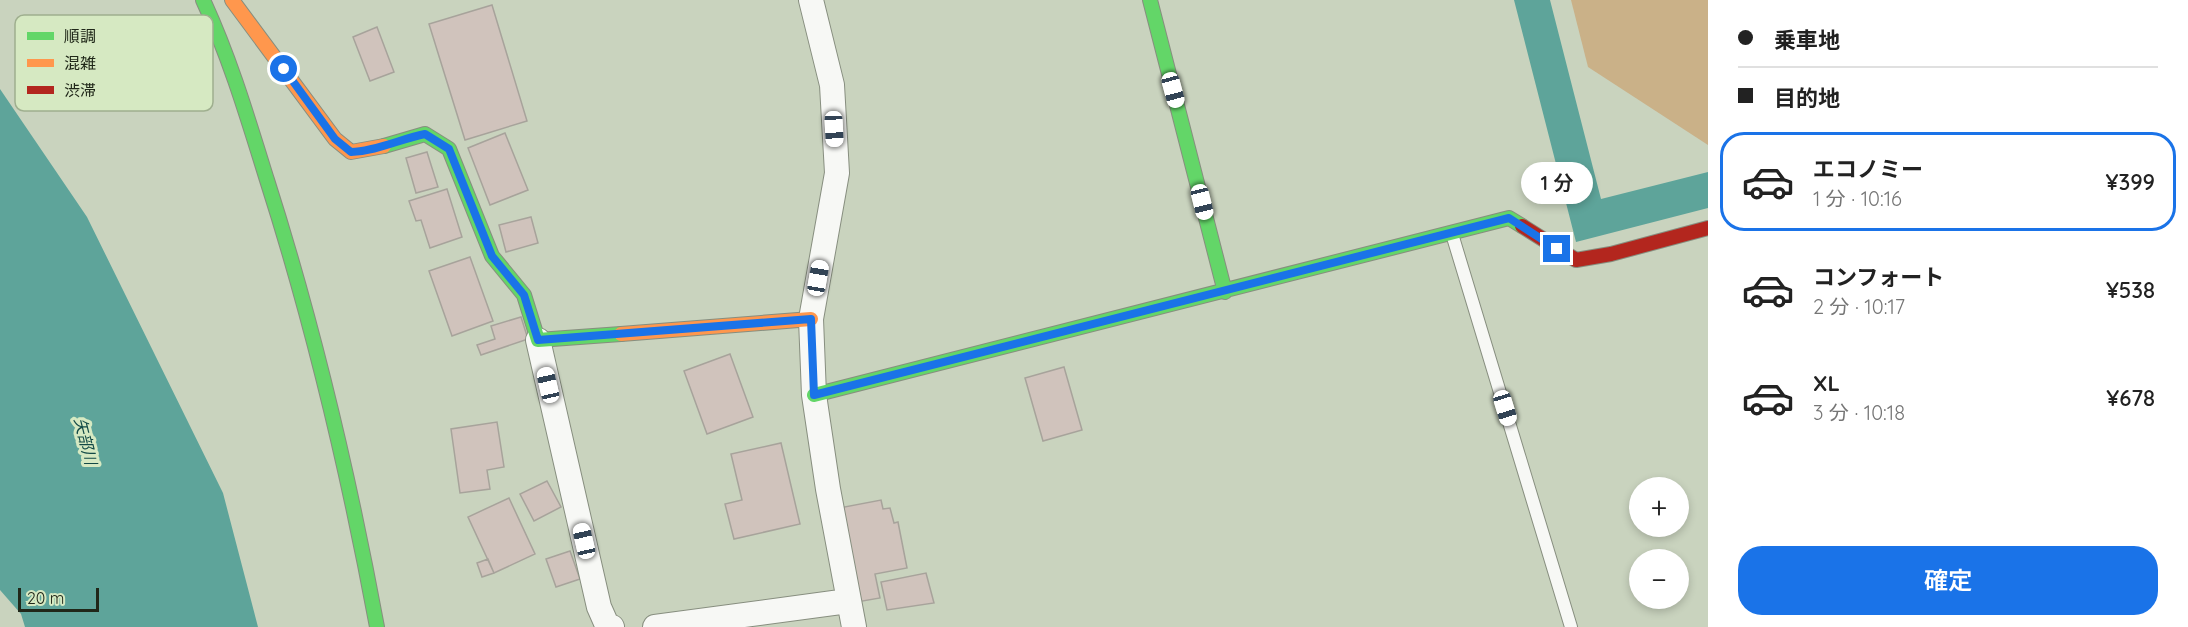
<!DOCTYPE html>
<html lang="ja">
<head>
<meta charset="utf-8">
<style>
	:root { --surface:#fff; --page:#f6f6f6; --text:#222; --muted:#767676; --line:#e0e0e0; --accent:#1a73e8 }
	body { margin:0; font-family:Quicksand,"Noto Sans JP",sans-serif; background:var(--page); color:var(--text); height:100vh; display:flex; flex-direction:column; font-size:22px; white-space:nowrap }
	* { box-sizing:border-box; margin:0 }
	p { font-size:20px; color:var(--muted) }
	.icon { flex:none; width:33px; height:33px; fill:none; stroke:currentColor; stroke-width:2; stroke-linecap:round; stroke-linejoin:round }
	.map { position:relative; flex:1; overflow:hidden }
	.drawer { display:flex; flex-direction:column; background:var(--surface); width:480px }
	.drawer>* { flex:none }
	.guide { display:grid; align-content:center; height:132px; padding:0 30px; background:var(--surface) }
	.tools { position:absolute; left:1629px; top:477px; display:grid; gap:12px }
	.tools a { display:grid; place-items:center; width:60px; height:60px; border-radius:50%; background:var(--surface); box-shadow:0 3px 9px #0003; font-size:30px }
	.scale { position:absolute; left:18px; bottom:15px; width:81px; box-sizing:border-box; padding-left:6px; border:3px solid #202719; border-top:0; font-size:16px; line-height:21px; white-space:nowrap; color:#202719; -webkit-text-stroke:4px #d6e9c2; paint-order:stroke }
	.end { position:absolute; width:27px; height:27px; margin:-14px; border:8px solid #1a73e8; background:#fff; box-shadow:0 0 0 3px #fff }
	.from { border-radius:50% }
	.bubble { position:absolute; height:42px; border-radius:21px; background:var(--surface); box-shadow:0 3px 9px #0003; font-size:20px; font-weight:600; line-height:42px; text-align:center }
	.car { position:absolute; width:18px; height:36px; margin:-18px -9px; border-radius:8px; box-shadow:0 0 4px 2px #0007; background:linear-gradient(#fff 24%,#345 0 40%,#fff 0 76%,#345 0 86%,#fff 0) }
	.guide b { display:flex; align-items:center; gap:21px; height:57px; font-size:22px }
	.guide b+b { border-top:2px solid var(--line) }
	.guide i { width:15px; height:15px; background:var(--text) }
	ul { padding:0; list-style:none }
	li { display:flex; align-items:center; gap:18px; height:99px; margin:0 12px 9px; padding:0 18px; border:3px solid transparent; border-radius:24px }
	li div { flex:1 }
	li b { display:block; font-size:22px }
	li em { font-style:normal; font-weight:600 }
	li.active { border-color:var(--accent) }
	li>.icon { width:54px; height:54px; stroke-width:1.5 }
	.action { display:flex; gap:12px; margin-top:auto; padding:12px 30px }
	.action a { flex:1; height:69px; border-radius:24px; background:var(--accent); color:#fff; font-size:24px; font-weight:600; line-height:69px; text-align:center }
	main { display:flex; flex:1; min-height:0 }
	.map>svg:first-child { display:block }
	.green { fill:#cab188 }
	.water { fill:#5ea49a }
	.building { fill:#d0c3bc; stroke:#a7a39b; stroke-width:1.5 }
	.lines { fill:none; stroke-linecap:round; stroke-linejoin:round }
	.lane-casing { stroke:#878e7f; stroke-width:14 }
	.street-casing { stroke:#878e7f; stroke-width:26 }
	.fast-casing { stroke:#878e7f; stroke-width:16 }
	.slow-casing { stroke:#878e7f; stroke-width:16 }
	.jam-casing { stroke:#878e7f; stroke-width:16 }
	.lane { stroke:#f7f8f5; stroke-width:12 }
	.street { stroke:#f7f8f5; stroke-width:24 }
	.fast { stroke:#63d668; stroke-width:14 }
	.slow { stroke:#ff974d; stroke-width:14 }
	.jam { stroke:#b3261e; stroke-width:14 }
	.route { stroke:#1a73e8; stroke-width:8 }
	.labels { text-anchor:middle; dominant-baseline:central; stroke-width:6; stroke-linejoin:round; paint-order:stroke }
	.water-label { font-size:16px; font-style:italic; fill:#124946; stroke:#d6e9c2 }
	.key { fill:#d6e9c2; stroke:#9faf8f; stroke-width:1.5 }
	.key-label { font-size:16px; fill:#202719 }
</style>
</head>
<body>
<main>
<div class="map">
<svg width="1708" height="627" viewBox="0 0 1708 627">
	<rect width="100%" height="100%" fill="#c9d3be"/>
	<path class="green" d="M 1571,0 L 1708,0 L 1708,145 L 1588,67 Z"/>
	<path class="water" d="M 1514,0 L 1550,0 L 1601,199 L 1708,172 L 1708,208 L 1576,242 Z
		M 0,89 L 87,217 L 223,493 L 258,627 L 25,627 L 21,614 L 0,590 Z"/>
	<path class="building" d="M 492,5 L 527,121 L 465,140 L 429,24 Z
		M 377,27 L 394,72 L 370,81 L 353,37 Z
		M 505,133 L 528,190 L 490,205 L 468,148 Z
		M 427,152 L 438,187 L 416,193 L 406,158 Z
		M 447,189 L 462,237 L 430,248 L 421,220 L 416,221 L 409,201 Z
		M 531,217 L 538,243 L 506,252 L 499,225 Z
		M 470,257 L 493,321 L 452,336 L 429,271 Z
		M 521,317 L 528,339 L 481,355 L 477,345 L 495,339 L 491,326 Z
		M 730,354 L 753,417 L 707,434 L 684,371 Z
		M 1064,367 L 1082,430 L 1043,441 L 1025,378 Z
		M 497,422 L 504,467 L 487,470 L 490,489 L 460,493 L 451,429 Z
		M 781,443 L 800,524 L 734,539 L 725,504 L 742,500 L 731,454 Z
		M 547,481 L 561,507 L 534,521 L 520,494 Z
		M 509,498 L 535,554 L 494,573 L 468,517 Z
		M 881,500 L 883,509 L 890,508 L 894,523 L 898,522 L 907,568 L 875,574 L 880,598 L 857,602 L 839,508 Z
		M 570,551 L 580,579 L 556,587 L 546,559 Z
		M 488,559 L 494,573 L 482,577 L 477,563 Z
		M 926,573 L 934,603 L 887,610 L 881,582 Z"/>
	<g class="lines">
		<g class="lane-casing">
			<path id="lane" d="M 1452,234 L 1571,627"/>
		</g>
		<g class="street-casing">
			<path id="street" d="M 811,0 L 832,85 L 837,173 L 811,319 L 814,395 L 828,489 L 854,627
				M 538,340 L 599,607 L 607,625 L 612,627
				M 655,627 L 848,601"/>
		</g>
		<g class="fast-casing">
			<path id="fast" d="M 203,0 C 230,58 248,119 267,180 C 314,327 349,476 377,627
				M 1150,0 L 1225,292
				M 384,146 L 425,134 L 449,149 L 492,256 L 524,295 L 538,340 L 621,334
				M 814,395 L 1509,218 L 1522,226"/>
		</g>
		<g class="slow-casing">
			<path id="slow" d="M 232,0 L 335,139 L 351,152 L 384,146
				M 621,334 L 811,319"/>
		</g>
		<g class="jam-casing">
			<path id="jam" d="M 1522,226 L 1576,260 L 1611,254 L 1708,228"/>
		</g>
		<use href="#lane" class="lane"/>
		<use href="#street" class="street"/>
		<use href="#fast" class="fast"/>
		<use href="#slow" class="slow"/>
		<use href="#jam" class="jam"/>
	</g>
	<g class="lines">
		<path class="route" d="M 284,69 L 335,139 L 351,152 C 377,151 400,139 425,134 L 449,149 L 492,256 L 524,295 L 538,340 L 811,319 L 814,395 L 1509,218 L 1557,249"/>
	</g>
	<g class="labels">
		<g class="water-label">
			<text transform="translate(86 441) rotate(76)">矢部川</text>
		</g>
	</g>
	<rect x="15" y="15" width="198" height="96" rx="9" class="key"/>
	<rect x="27" y="32" width="27" height="8" fill="#63d668"/>
	<rect x="27" y="59" width="27" height="8" fill="#ff974d"/>
	<rect x="27" y="86" width="27" height="8" fill="#b3261e"/>
	<g class="key-label">
		<text x="64" y="42">順調</text>
		<text x="64" y="69">混雑</text>
		<text x="64" y="96">渋滞</text>
	</g>
</svg>
<div class="tools">
<a>+</a>
<a>−</a>
</div>
<div class="scale">20 m</div>
<i class="end from" style="left:284px;top:69px"></i>
<i class="end" style="left:1557px;top:249px"></i>
<div class="bubble" style="left:1521px;top:162px;width:72px">1 分</div>
<i class="car" style="left:1173px;top:90px;rotate:165deg"></i>
<i class="car" style="left:834px;top:129px;rotate:177deg"></i>
<i class="car" style="left:1202px;top:202px;rotate:166deg"></i>
<i class="car" style="left:818px;top:278px;rotate:10deg"></i>
<i class="car" style="left:548px;top:385px;rotate:347deg"></i>
<i class="car" style="left:1505px;top:408px;rotate:163deg"></i>
<i class="car" style="left:584px;top:541px;rotate:347deg"></i>
</div>
<section class="drawer">
<div class="guide">
<b><i class="from"></i>乗車地</b>
<b><i></i>目的地</b>
</div>
<ul>
<li class="active"><svg class="icon" aria-label="car" viewBox="0 0 24 24"><path d="M5 17H2v-5l4-1 3-4h7l3 4 3 1v5h-3M9 17h6M6 11h13"/><circle cx="7" cy="17" r="2"/><circle cx="17" cy="17" r="2"/></svg><div><b>エコノミー</b><p>1 分 · 10:16</p></div><em>¥399</em></li>
<li><svg class="icon" aria-label="car" viewBox="0 0 24 24"><path d="M5 17H2v-5l4-1 3-4h7l3 4 3 1v5h-3M9 17h6M6 11h13"/><circle cx="7" cy="17" r="2"/><circle cx="17" cy="17" r="2"/></svg><div><b>コンフォート</b><p>2 分 · 10:17</p></div><em>¥538</em></li>
<li><svg class="icon" aria-label="car" viewBox="0 0 24 24"><path d="M5 17H2v-5l4-1 3-4h7l3 4 3 1v5h-3M9 17h6M6 11h13"/><circle cx="7" cy="17" r="2"/><circle cx="17" cy="17" r="2"/></svg><div><b>XL</b><p>3 分 · 10:18</p></div><em>¥678</em></li>
</ul>
<div class="action"><a>確定</a></div>
</section>
</main>
</body>
</html>
